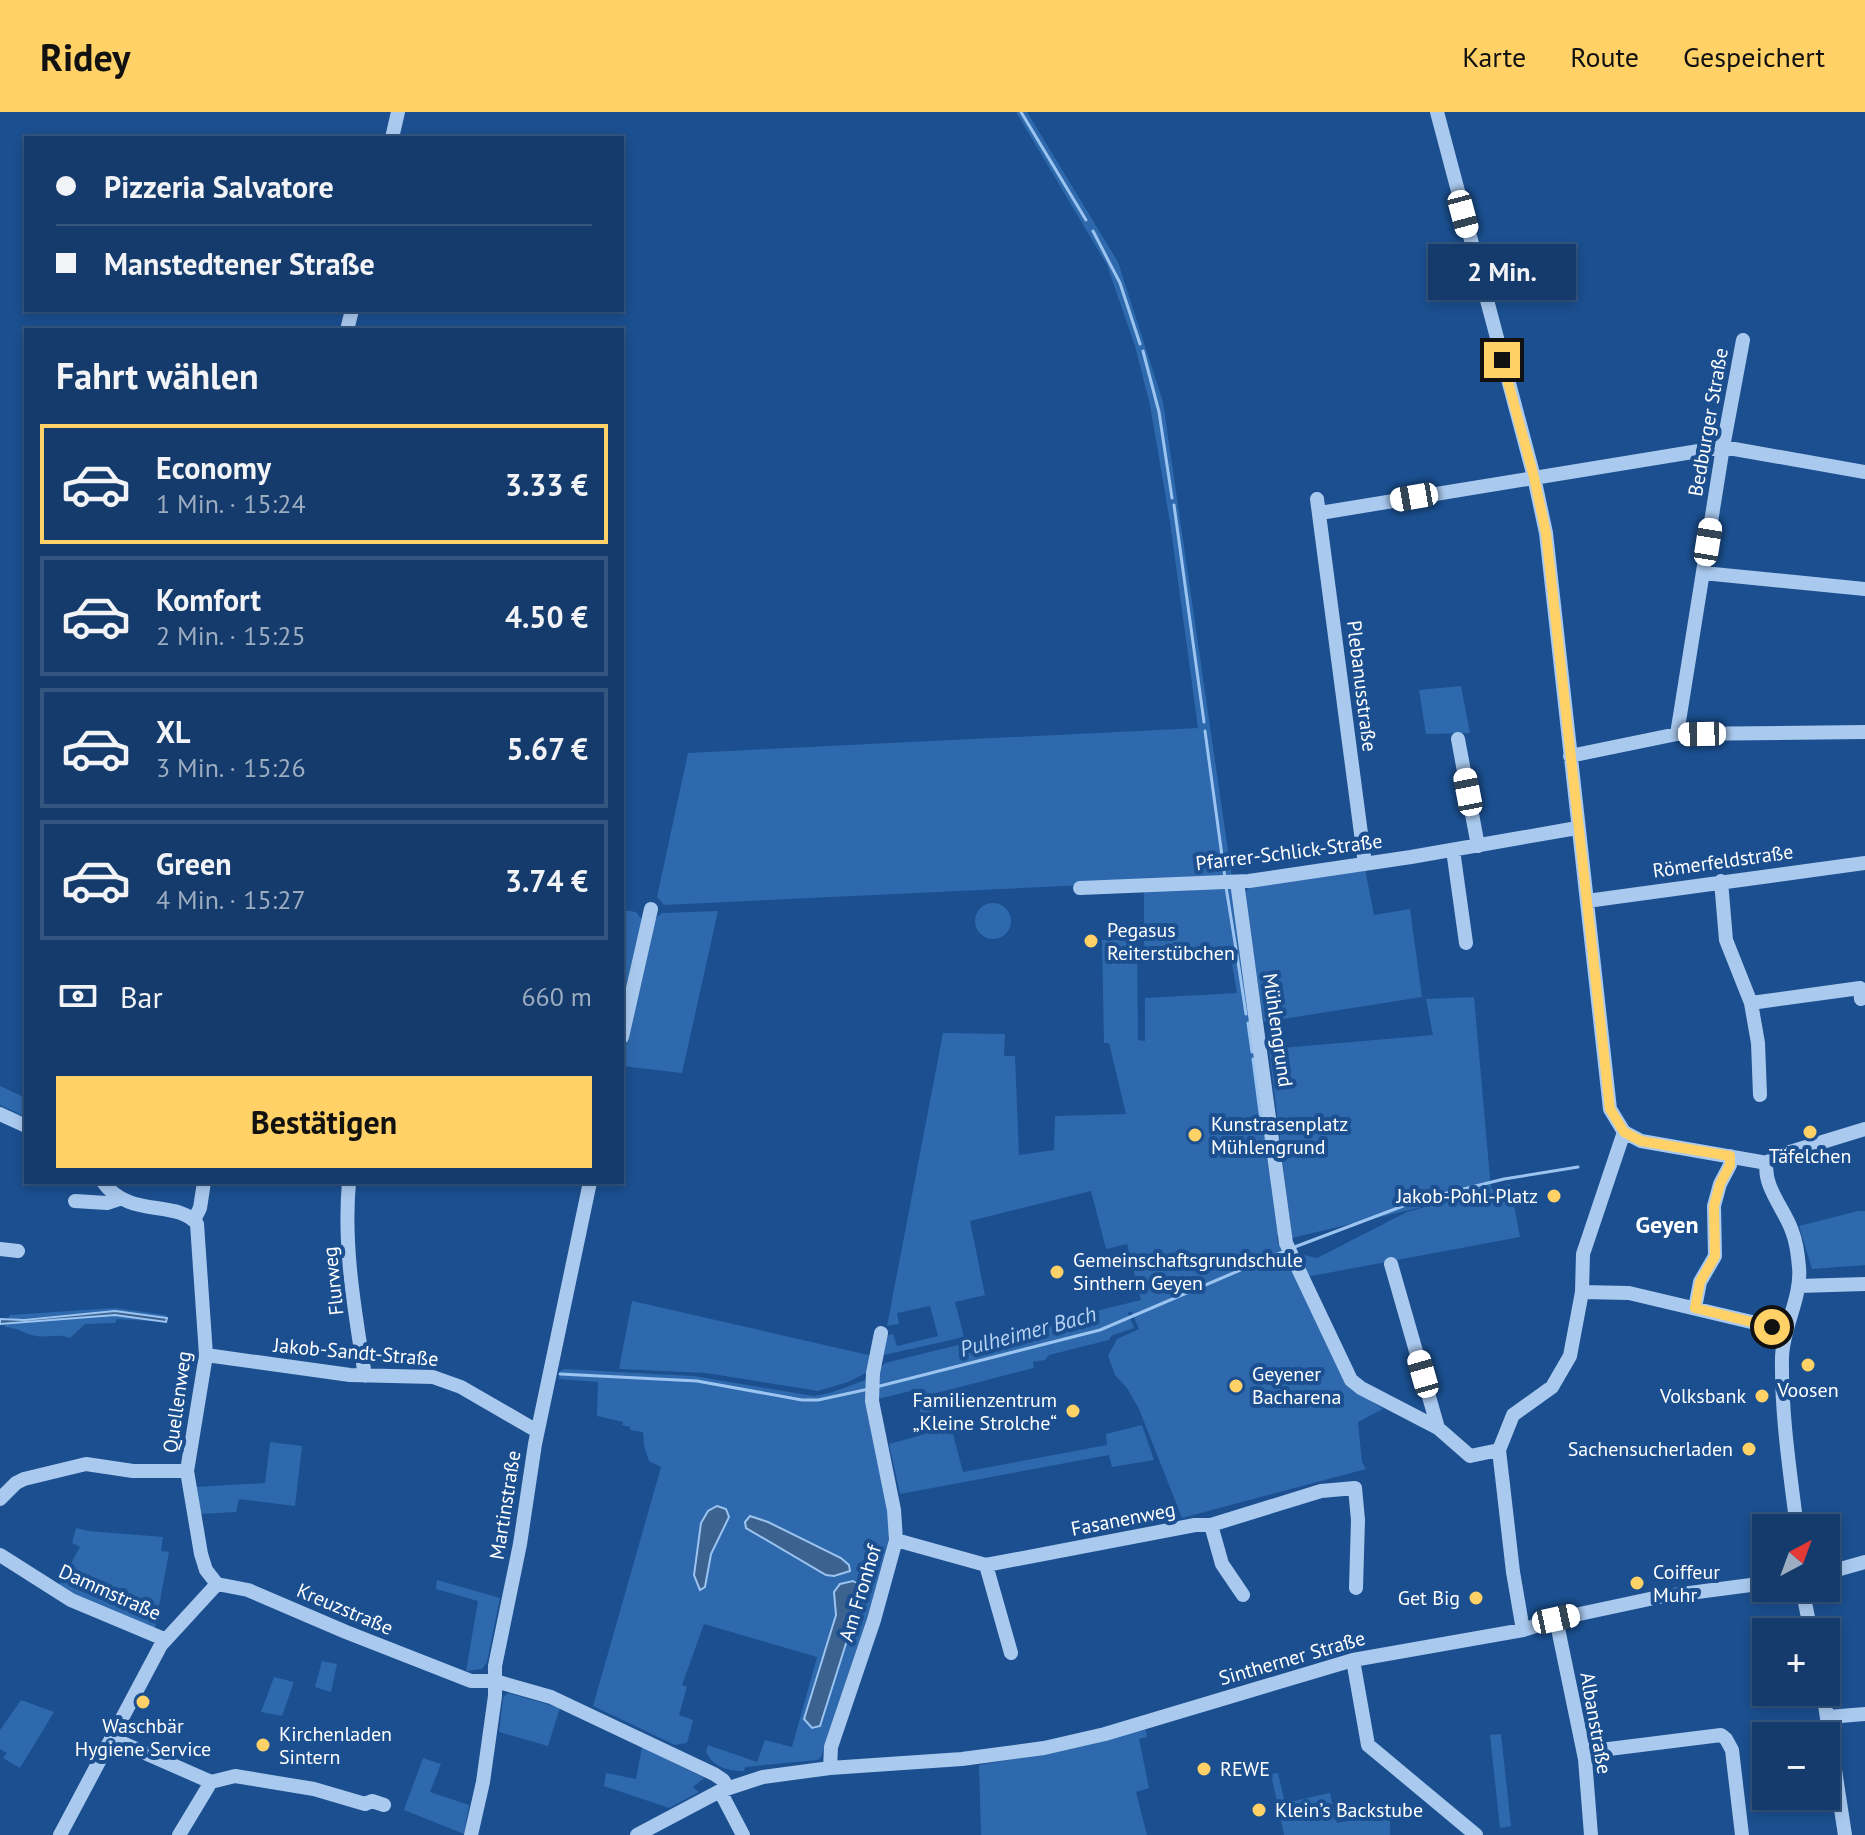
<!DOCTYPE html>
<html lang="de">
<head>
<meta charset="utf-8">
<style>
	:root { --surface:#143b6b; --page:#214673; --text:#f1f3f6; --muted:#9dadc1; --line:#33557e; --accent:#ffd166 }
	body { margin:0; font-family:"PT Sans",sans-serif; background:var(--page); color:var(--text); height:100vh; display:flex; flex-direction:column; font-size:30px; white-space:nowrap }
	* { box-sizing:border-box; margin:0 }
	p { font-size:26px; color:var(--muted) }
	.icon { flex:none; width:44px; height:44px; fill:none; stroke:currentColor; stroke-width:2; stroke-linecap:round; stroke-linejoin:round }
	.map { position:relative; flex:1; overflow:hidden }
	.side { position:absolute; left:24px; top:216px; width:600px; height:856px; display:flex; flex-direction:column; background:var(--surface); border-radius:0px; box-shadow:0 4px 12px #0003,0 0 0 2px var(--line) }
	.side>* { flex:none }
	.hud { position:absolute; left:24px; top:24px; width:600px; height:176px; border-radius:0px; box-shadow:0 4px 12px #0003,0 0 0 2px var(--line); display:grid; align-content:center; height:176px; padding:0 32px; background:var(--surface) }
	.needle { width:52px; rotate:41deg }
	.fabs { position:absolute; left:1752px; top:1402px; display:grid; gap:16px }
	.fabs a { display:grid; place-items:center; width:88px; height:88px; border-radius:0px; background:var(--surface); box-shadow:0 4px 12px #0003,0 0 0 2px var(--line); font-size:40px }
	.end { position:absolute; width:36px; height:36px; margin:-18px; border:10px solid #ffd166; background:#111; box-shadow:0 0 0 4px #111 }
	.from { border-radius:50% }
	.bubble { position:absolute; height:56px; border-radius:0px; background:var(--surface); box-shadow:0 4px 12px #0003,0 0 0 2px var(--line); font-size:26px; font-weight:600; line-height:56px; text-align:center }
	.car { position:absolute; width:24px; height:48px; margin:-24px -12px; border-radius:10px; box-shadow:0 0 6px 2px #0007; background:linear-gradient(#fff 24%,#345 0 40%,#fff 0 76%,#345 0 86%,#fff 0) }
	.hud b { display:flex; align-items:center; gap:28px; height:76px; font-size:30px }
	.hud b+b { border-top:2px solid var(--line) }
	.hud i { width:20px; height:20px; background:var(--text) }
	ul { padding:0; list-style:none }
	li { display:flex; align-items:center; gap:24px; height:120px; margin:0 16px 12px; padding:0 16px; border:4px solid var(--line); border-radius:0px }
	li div { flex:1 }
	li b { display:block; font-size:30px }
	li em { font-style:normal; font-weight:600 }
	li.active { border-color:var(--accent) }
	li>.icon { width:72px; height:72px; stroke-width:1.5 }
	h2 { padding:0 32px; font-size:36px; line-height:96px }
	.pay { display:flex; align-items:center; gap:20px; height:88px; padding:0 32px; font-size:30px }
	.pay p { margin-inline-start:auto }
	.primary-button { display:flex; gap:16px; margin-top:auto; padding:16px 32px }
	.primary-button a { flex:1; height:92px; border-radius:0px; background:var(--accent); color:#111; font-size:32px; font-weight:600; line-height:92px; text-align:center }
	header { display:flex; align-items:center; gap:48px; box-sizing:border-box; height:112px; padding:0 40px; background:var(--accent); color:#111 }
	header strong { font-size:38px }
	nav { display:flex; gap:44px; margin-inline-start:auto; font-size:28px }
	.map>svg:first-child { display:block }
	.green { fill:#2e69ad }
	.water { fill:#3c6290; stroke:#9cc4f0; stroke-width:2 }
	.lines { fill:none; stroke-linecap:round; stroke-linejoin:round }
	.stream { stroke:#9cc4f0; stroke-width:3 }
	.minor { stroke:#a9c9ee; stroke-width:14 }
	.route { stroke:#ffd166; stroke-width:10 }
	.poi-dot { fill:#ffd166; stroke:#1b4f8f; stroke-width:3 }
	.labels { text-anchor:middle; dominant-baseline:central; stroke-width:8; stroke-linejoin:round; paint-order:stroke }
	.street-label { font-size:20px; fill:#fff; stroke:#1b4f8f }
	.poi-label { font-size:20px; fill:#fff; stroke:#1b4f8f; text-anchor:start }
	.water-label { font-size:22px; font-style:italic; fill:#b5d3f5; stroke:#1b4f8f }
	.quarter-label { font-size:24px; font-weight:bold; fill:#fff; stroke:#1b4f8f }
</style>
</head>
<body>
<header>
<strong>Ridey</strong>
<nav><a>Karte</a><a>Route</a><a>Gespeichert</a></nav>
</header>
<div class="map">
<svg width="1865" height="1723" viewBox="0 0 1865 1723">
	<rect width="100%" height="100%" fill="#1b4f8f"/>
	<path class="green" d="M 1016,0 L 1027,0 L 1118,150 L 1163,290 L 1232,766 L 664,793 L 657,785 L 688,641 L 1198,616 L 1170,410 L 1150,293 L 1135,234 L 1107,153 Z
		M 1461,574 L 1470,621 L 1426,622 L 1419,578 Z
		M 1365,757 L 1374,803 L 1410,797 L 1422,885 L 1264,910 L 1244,780 L 1254,773 Z
		M 1233,774 L 1281,1124 L 1277,1124 L 1278,1132 L 1281,1132 L 1351,1275 L 1383,1297 L 1358,1310 L 1362,1350 L 1366,1357 L 1182,1406 L 1139,1297 L 1127,1276 L 1115,1263 L 1108,1244 L 1117,1227 L 1139,1217 L 1131,1199 L 1128,1201 L 1134,1216 L 1111,1224 L 1109,1228 L 1049,1243 L 1045,1248 L 1033,1250 L 1034,1256 L 917,1286 L 915,1278 L 878,1287 L 880,1256 L 885,1251 L 1141,1188 L 1127,1132 L 1106,1137 L 1091,1079 L 970,1109 L 985,1183 L 955,1190 L 964,1225 L 884,1243 L 887,1224 L 893,1222 L 897,1234 L 938,1224 L 930,1194 L 897,1201 L 899,1212 L 887,1214 L 943,921 L 1005,922 L 1004,944 L 1015,944 L 1019,1043 L 1054,1038 L 1055,1004 L 1126,1002 L 1109,931 L 1104,931 L 1102,828 L 1137,828 L 1138,928 L 1145,929 L 1145,886 L 1237,881 L 1230,840 L 1144,844 L 1144,778 Z
		M975 809a18 18 0 1 1 36 0a18 18 0 1 1-36 0Z
		M 622,798 L 636,800 L 643,809 L 628,874 L 622,873 Z
		M 718,799 L 682,961 L 622,954 L 651,810 L 662,801 Z
		M 1474,885 L 1491,1077 L 1510,1072 L 1520,1125 L 1306,1165 L 1295,1141 L 1317,1146 L 1407,1100 L 1443,1090 L 1292,1126 L 1269,937 L 1433,923 L 1426,887 Z
		M 0,974 L 26,986 L 26,1005 L 0,993 Z
		M 1858,1099 L 1865,1099 L 1865,1153 L 1812,1157 L 1799,1114 Z
		M 632,1189 L 873,1244 L 870,1259 L 848,1270 L 818,1279 L 706,1261 L 619,1257 Z
		M 115,1196 L 166,1203 L 167,1206 L 115,1199 L 8,1208 L 10,1203 Z
		M 115,1203 L 166,1210 L 117,1207 L 115,1211 L 85,1212 L 70,1226 C 56,1221 49,1226 36,1224 C 24,1222 17,1215 4,1215 L 6,1212 Z
		M 564,1257 L 693,1264 L 814,1284 L 830,1281 L 868,1267 L 890,1418 L 878,1478 L 821,1645 L 818,1648 L 745,1655 L 744,1659 C 728,1659 712,1655 706,1639 L 708,1633 L 757,1650 L 765,1628 L 792,1635 L 817,1545 L 704,1512 L 682,1573 L 687,1575 L 679,1603 L 693,1608 L 687,1631 L 675,1633 L 593,1594 L 661,1355 L 649,1349 L 644,1333 L 643,1320 L 630,1318 L 630,1315 L 622,1313 L 623,1310 L 597,1304 L 598,1270 L 559,1267 L 560,1259 Z
		M 929,1290 L 936,1318 L 951,1315 L 963,1360 L 1107,1333 L 1106,1322 L 1142,1313 L 1154,1348 L 1112,1355 L 1109,1343 L 900,1382 L 889,1332 L 925,1322 L 919,1293 Z
		M 270,1330 L 302,1334 L 295,1394 L 239,1387 L 236,1400 L 200,1402 L 196,1375 L 265,1371 Z
		M 76,1416 L 89,1419 L 163,1425 L 161,1439 L 169,1440 L 155,1516 L 91,1492 L 58,1475 L 80,1435 L 72,1431 Z
		M 437,1468 L 500,1486 L 487,1550 L 482,1557 L 466,1559 L 478,1489 L 436,1477 Z
		M 322,1549 L 337,1552 L 331,1580 L 315,1575 Z
		M 274,1565 L 294,1570 L 282,1604 L 261,1600 Z
		M 508,1581 L 560,1596 L 548,1634 L 499,1620 L 503,1586 Z
		M 21,1588 L 54,1600 L 20,1656 L 3,1646 L 7,1641 L 0,1637 L 0,1618 Z
		M 1145,1616 L 1147,1625 L 1139,1627 L 1149,1676 L 1136,1680 L 1147,1723 L 981,1723 L 979,1653 L 1055,1640 Z
		M 1501,1622 L 1511,1714 L 1500,1716 L 1490,1623 Z
		M 642,1635 L 704,1666 L 693,1675 L 699,1680 L 669,1696 L 604,1674 L 606,1661 L 636,1667 Z
		M 423,1646 L 441,1652 L 430,1680 L 469,1693 L 464,1722 L 404,1698 Z
		M 1278,1661 L 1285,1691 L 1330,1681 L 1337,1711 L 1390,1701 L 1390,1723 L 1284,1723 L 1271,1662 Z"/>
	<path class="water" d="M 115,1199 L 167,1206 L 166,1210 L 115,1203 L 0,1212 L 0,1207 L 24,1208 Z
		M 717,1394 L 726,1397 L 729,1405 L 711,1442 L 705,1475 L 700,1478 L 694,1463 L 701,1411 L 708,1399 Z
		M 750,1404 L 768,1410 L 841,1446 L 849,1453 L 850,1459 L 834,1464 L 826,1463 L 746,1416 L 745,1410 Z
		M 853,1469 L 860,1473 L 861,1484 L 820,1614 L 812,1616 L 804,1607 L 836,1503 L 834,1480 L 840,1472 Z"/>
	<g class="lines">
		<path class="stream" d="M 1021,0 L 1086,108
			M 1093,119 L 1120,171 L 1140,232
			M 1143,239 L 1159,300 L 1172,386
			M 1174,393 L 1204,610
			M 1205,619 L 1225,766
			M 1226,775 L 1236,837
			M 1237,843 L 1246,902
			M 1248,911 L 1252,940
			M 1253,947 L 1261,1008
			M 1292,1136 L 1419,1088 L 1504,1067 L 1578,1055
			M 560,1262 L 697,1269 L 802,1288 L 818,1288 L 869,1277
			M 876,1275 L 1100,1218 L 1285,1139"/>
		<path class="minor" d="M 1437,0 L 1534,365 L 1546,421 L 1610,997 L 1624,1020 L 1641,1029 L 1767,1051 L 1777,1044 L 1865,1017
			M 392,26 L 398,0
			M 347,218 L 352,198
			M 1317,387 L 1365,752
			M 1320,401 L 1723,335 L 1865,360
			M 1703,461 L 1865,477
			M 1677,622 L 1723,335 L 1743,228
			M 1458,627 L 1478,734
			M 1570,644 L 1677,622 L 1865,620
			M 1453,738 L 1466,831
			M 1721,769 L 1726,828 L 1751,891 L 1758,931 L 1760,983
			M 1237,770 L 1286,1131 L 1351,1268 L 1361,1276 L 1438,1316 L 1470,1344 L 1499,1338
			M 1080,776 L 1249,769 L 1411,745 L 1577,716
			M 1587,789 L 1865,751
			M 1751,891 L 1860,876 L 1861,887
			M 622,925 L 651,797
			M 0,1002 L 26,1014
			M 1767,1051 C 1762,1073 1785,1098 1792,1119 C 1796,1129 1798,1143 1799,1155 C 1802,1185 1783,1214 1782,1245 C 1781,1302 1790,1360 1797,1416
			M 103,1070 C 129,1107 178,1087 197,1112 L 206,1243 L 187,1359 L 201,1442 L 206,1458 L 217,1472
			M 349,1070 C 343,1135 355,1200 365,1264
			M 75,1089 L 107,1091 L 119,1087
			M 194,1108 L 200,1096 L 204,1070
			M 0,1137 L 18,1139
			M 1391,1152 L 1438,1316
			M 1799,1174 L 1865,1172
			M 1582,1180 L 1629,1181 L 1785,1218
			M 1695,1196 L 1700,1170 L 1715,1144 L 1714,1094 L 1720,1072 L 1730,1053 L 1730,1044
			M 206,1243 L 350,1263 L 433,1265 L 461,1275 L 537,1319
			M 0,1387 L 16,1371 L 24,1367 L 86,1352 L 133,1359 L 187,1359
			M 1211,1413 L 1222,1452 L 1243,1483
			M 896,1428 L 986,1453 L 1195,1413 L 1211,1413 L 1321,1379 L 1355,1376 L 1358,1408 L 1356,1476
			M 0,1443 L 71,1488 L 164,1527
			M 986,1453 L 1011,1541
			M 1826,1461 L 1865,1450
			M 217,1472 L 248,1478 L 346,1520 L 471,1569 L 495,1569 L 551,1585 L 714,1662 L 723,1668 L 728,1676
			M 1802,1476 L 1811,1520
			M 1556,1507 L 1585,1647 L 1591,1723
			M 1523,1518 L 1513,1460 L 1499,1338 L 1513,1303 L 1552,1275 L 1570,1244 L 1582,1180 L 1583,1142 L 1624,1020
			M 1353,1548 L 1368,1633 L 1476,1723
			M 1823,1580 L 1845,1723
			M 1828,1605 L 1865,1602
			M 111,1626 L 211,1670 L 235,1664 L 314,1677 L 365,1692 L 372,1689 L 384,1693
			M 1585,1647 L 1601,1638 L 1721,1623 L 1726,1627 L 1732,1638 L 1742,1723
			M 830,1656 L 831,1635 L 874,1508 L 896,1428 L 894,1398 L 872,1289 L 873,1261 L 881,1221
			M 720,1679 L 743,1723
			M 60,1723 L 161,1533 L 217,1472
			M 179,1723 L 211,1670
			M 471,1723 L 483,1670 L 495,1584 L 495,1554 L 520,1432 L 535,1332 L 590,1070
			M 637,1723 L 720,1679 L 763,1665 L 830,1656 L 962,1647 L 1044,1636 L 1105,1622 L 1353,1548 L 1523,1518 L 1556,1507 L 1659,1485 L 1766,1471"/>
	</g>
	<g class="lines">
		<path class="route" d="M 1502,248 L 1534,365 L 1546,421 L 1610,997 L 1624,1020 L 1641,1029 L 1730,1044 L 1730,1053 L 1720,1072 L 1714,1094 L 1715,1144 L 1700,1170 L 1695,1196 L 1772,1215"/>
	</g>
	<g class="poi-dot">
		<circle cx="1091" cy="829" r="8"/>
		<circle cx="1810" cy="1020" r="8"/>
		<circle cx="1195" cy="1023" r="8"/>
		<circle cx="1554" cy="1084" r="8"/>
		<circle cx="1057" cy="1160" r="8"/>
		<circle cx="1808" cy="1253" r="8"/>
		<circle cx="1236" cy="1274" r="8"/>
		<circle cx="1762" cy="1284" r="8"/>
		<circle cx="1073" cy="1299" r="8"/>
		<circle cx="1749" cy="1337" r="8"/>
		<circle cx="1637" cy="1471" r="8"/>
		<circle cx="1476" cy="1486" r="8"/>
		<circle cx="143" cy="1590" r="8"/>
		<circle cx="263" cy="1633" r="8"/>
		<circle cx="1204" cy="1657" r="8"/>
		<circle cx="1259" cy="1698" r="8"/>
	</g>
	<g class="labels">
		<g class="street-label">
			<text transform="translate(1708 310) rotate(-80)">Bedburger Straße</text>
			<text transform="translate(1362 574) rotate(83)">Plebanusstraße</text>
			<text transform="translate(1289 740) rotate(-7)">Pfarrer-Schlick-Straße</text>
			<text transform="translate(1723 749) rotate(-8)">Römerfeldstraße</text>
			<text transform="translate(1278 918) rotate(82)">Mühlengrund</text>
			<text transform="translate(333 1169) rotate(-96)">Flurweg</text>
			<text transform="translate(356 1240) rotate(5)">Jakob-Sandt-Straße</text>
			<text transform="translate(177 1290) rotate(-82)">Quellenweg</text>
			<text transform="translate(505 1393) rotate(-81)">Martinstraße</text>
			<text transform="translate(1123 1407) rotate(-11)">Fasanenweg</text>
			<text transform="translate(110 1480) rotate(24)">Dammstraße</text>
			<text transform="translate(860 1481) rotate(-73)">Am Fronhof</text>
			<text transform="translate(345 1497) rotate(23)">Kreuzstraße</text>
			<text transform="translate(1292 1546) rotate(-16)">Sintherner Straße</text>
			<text transform="translate(1596 1611) rotate(80)">Albanstraße</text>
		</g>
		<g class="poi-label">
			<text x="1107" y="818">Pegasus<tspan x="1107" dy="23">Reiterstübchen</tspan></text>
			<text x="1211" y="1012">Kunstrasenplatz<tspan x="1211" dy="23">Mühlengrund</tspan></text>
			<text x="1810" y="1044" text-anchor="middle">Täfelchen</text>
			<text x="1538" y="1084" text-anchor="end">Jakob-Pohl-Platz</text>
			<text x="1073" y="1148">Gemeinschaftsgrundschule<tspan x="1073" dy="23">Sinthern Geyen</tspan></text>
			<text x="1252" y="1262">Geyener<tspan x="1252" dy="23">Bacharena</tspan></text>
			<text x="1808" y="1278" text-anchor="middle">Voosen</text>
			<text x="1746" y="1284" text-anchor="end">Volksbank</text>
			<text x="1057" y="1288" text-anchor="end">Familienzentrum<tspan x="1057" dy="23">„Kleine Strolche“</tspan></text>
			<text x="1733" y="1337" text-anchor="end">Sachensucherladen</text>
			<text x="1653" y="1460">Coiffeur<tspan x="1653" dy="23">Muhr</tspan></text>
			<text x="1460" y="1486" text-anchor="end">Get Big</text>
			<text x="143" y="1614" text-anchor="middle">Waschbär<tspan x="143" dy="23">Hygiene Service</tspan></text>
			<text x="279" y="1622">Kirchenladen<tspan x="279" dy="23">Sintern</tspan></text>
			<text x="1220" y="1657">REWE</text>
			<text x="1275" y="1698">Klein’s Backstube</text>
		</g>
		<g class="water-label">
			<text transform="translate(1028 1219) rotate(-15)">Pulheimer Bach</text>
		</g>
		<g class="quarter-label">
			<text x="1667" y="1112">Geyen</text>
		</g>
	</g>
</svg>
<div class="fabs">
<a><svg class="needle" viewBox="-14 -14 28 28"><path d="M0-13l5 13h-10z" fill="#e53935"/><path d="M0 13l5-13h-10z" fill="#9dadc1"/></svg></a>
<a>+</a>
<a>−</a>
</div>
<i class="end from" style="left:1772px;top:1215px"></i>
<i class="end" style="left:1502px;top:248px"></i>
<div class="bubble" style="left:1428px;top:132px;width:148px">2 Min.</div>
<i class="car" style="left:1463px;top:102px;rotate:165deg"></i>
<i class="car" style="left:1414px;top:385px;rotate:260deg"></i>
<i class="car" style="left:1708px;top:430px;rotate:9deg"></i>
<i class="car" style="left:1702px;top:622px;rotate:269deg"></i>
<i class="car" style="left:1468px;top:680px;rotate:349deg"></i>
<i class="car" style="left:1423px;top:1262px;rotate:344deg"></i>
<i class="car" style="left:1556px;top:1507px;rotate:78deg"></i>
<div class="hud">
<b><i class="from"></i>Pizzeria Salvatore</b>
<b><i></i>Manstedtener Straße</b>
</div>
<section class="side">
<h2>Fahrt wählen</h2>
<ul>
<li class="active"><svg class="icon" aria-label="car" viewBox="0 0 24 24"><path d="M5 17H2v-5l4-1 3-4h7l3 4 3 1v5h-3M9 17h6M6 11h13"/><circle cx="7" cy="17" r="2"/><circle cx="17" cy="17" r="2"/></svg><div><b>Economy</b><p>1 Min. · 15:24</p></div><em>3.33 €</em></li>
<li><svg class="icon" aria-label="car" viewBox="0 0 24 24"><path d="M5 17H2v-5l4-1 3-4h7l3 4 3 1v5h-3M9 17h6M6 11h13"/><circle cx="7" cy="17" r="2"/><circle cx="17" cy="17" r="2"/></svg><div><b>Komfort</b><p>2 Min. · 15:25</p></div><em>4.50 €</em></li>
<li><svg class="icon" aria-label="car" viewBox="0 0 24 24"><path d="M5 17H2v-5l4-1 3-4h7l3 4 3 1v5h-3M9 17h6M6 11h13"/><circle cx="7" cy="17" r="2"/><circle cx="17" cy="17" r="2"/></svg><div><b>XL</b><p>3 Min. · 15:26</p></div><em>5.67 €</em></li>
<li><svg class="icon" aria-label="car" viewBox="0 0 24 24"><path d="M5 17H2v-5l4-1 3-4h7l3 4 3 1v5h-3M9 17h6M6 11h13"/><circle cx="7" cy="17" r="2"/><circle cx="17" cy="17" r="2"/></svg><div><b>Green</b><p>4 Min. · 15:27</p></div><em>3.74 €</em></li>
</ul>
<div class="pay"><svg class="icon" aria-label="cash" viewBox="0 0 24 24"><path d="M3 7h18v10H3z"/><circle cx="12" cy="12" r="2"/></svg>Bar<p>660 m</p></div>
<div class="primary-button"><a>Bestätigen</a></div>
</section>
</div>
</body>
</html>
